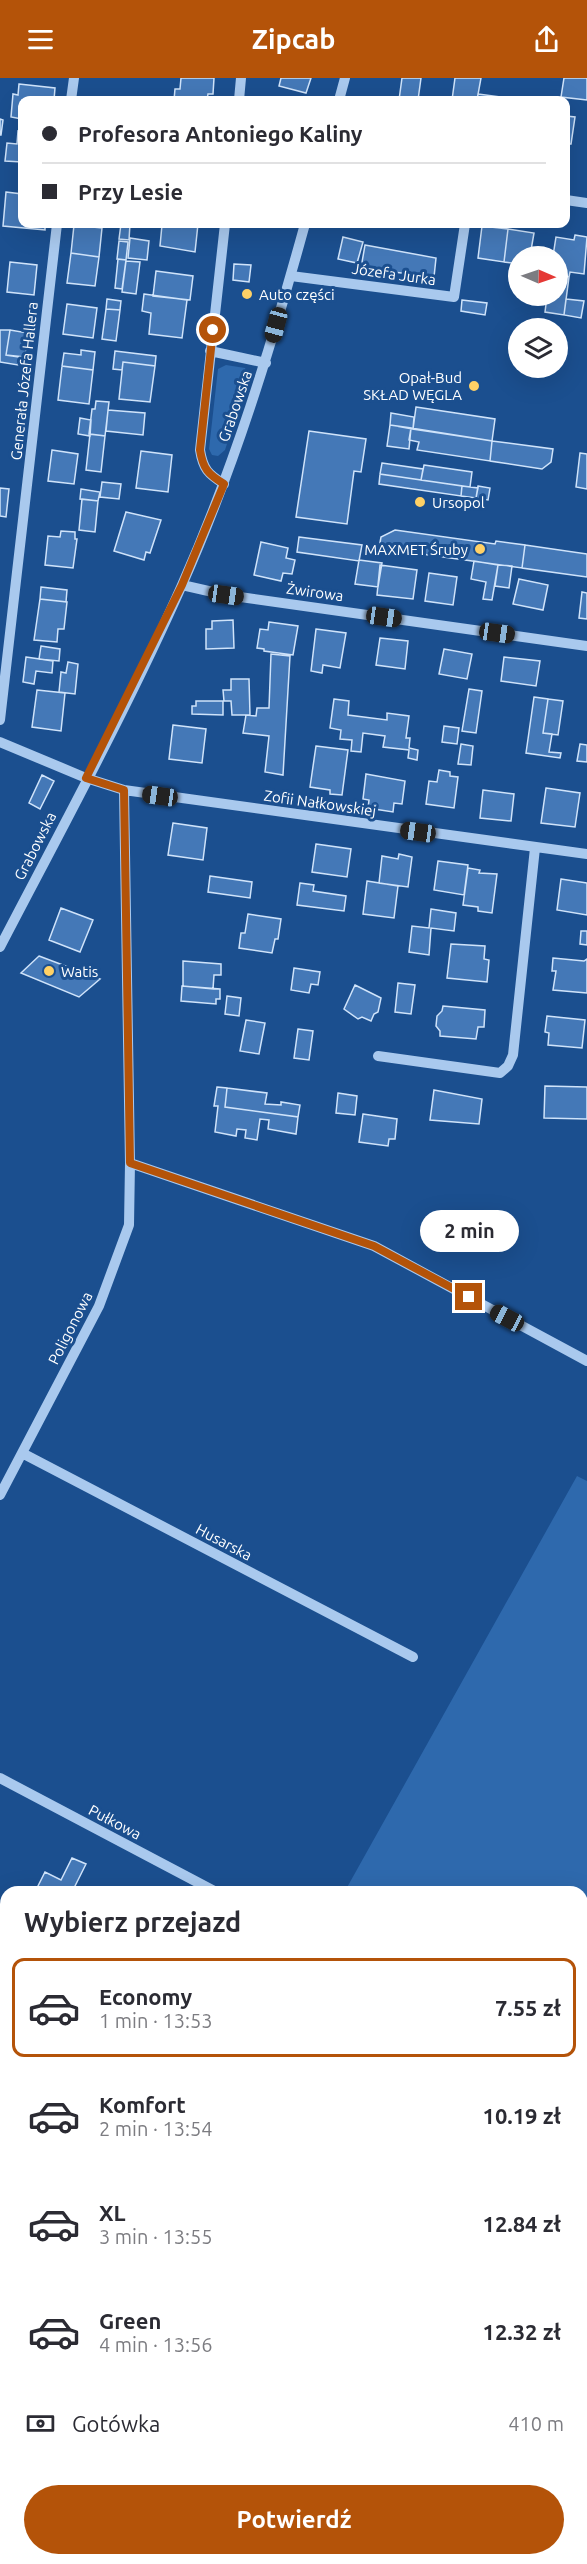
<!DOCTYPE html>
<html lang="pl">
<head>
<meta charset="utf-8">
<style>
	:root { --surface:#fff; --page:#f2f2f3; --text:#2b2b33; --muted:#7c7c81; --line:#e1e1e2; --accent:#b45309 }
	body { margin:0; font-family:Ubuntu,sans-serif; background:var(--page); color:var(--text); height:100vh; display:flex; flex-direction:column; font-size:22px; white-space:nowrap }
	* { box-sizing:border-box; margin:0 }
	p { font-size:20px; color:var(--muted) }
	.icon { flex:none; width:33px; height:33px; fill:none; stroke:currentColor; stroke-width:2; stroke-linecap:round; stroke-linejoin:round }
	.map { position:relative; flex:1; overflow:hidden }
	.side { position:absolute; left:0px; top:1808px; width:588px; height:680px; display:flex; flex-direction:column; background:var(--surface); border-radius:18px 18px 0 0; box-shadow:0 6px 24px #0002 }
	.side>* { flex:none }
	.banner { position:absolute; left:18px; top:18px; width:552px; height:132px; border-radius:12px; box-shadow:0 6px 24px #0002; display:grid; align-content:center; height:132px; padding:0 24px; background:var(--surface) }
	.needle { width:39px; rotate:92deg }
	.tools { position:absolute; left:508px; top:168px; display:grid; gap:12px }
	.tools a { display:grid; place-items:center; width:60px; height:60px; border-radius:50%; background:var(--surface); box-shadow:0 6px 24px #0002; font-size:30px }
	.end { position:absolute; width:27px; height:27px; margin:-14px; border:8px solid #b45309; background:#fff; box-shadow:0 0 0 3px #fff }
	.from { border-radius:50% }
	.bubble { position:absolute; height:42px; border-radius:21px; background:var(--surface); box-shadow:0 6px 24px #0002; font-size:20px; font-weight:700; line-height:42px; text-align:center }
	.car { position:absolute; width:18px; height:36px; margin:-18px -9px; border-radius:8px; box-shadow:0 0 4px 2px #0007; background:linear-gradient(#222 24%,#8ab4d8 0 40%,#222 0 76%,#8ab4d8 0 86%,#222 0) }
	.banner b { display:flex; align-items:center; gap:21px; height:57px; font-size:22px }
	.banner b+b { border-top:2px solid var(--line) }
	.banner i { width:15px; height:15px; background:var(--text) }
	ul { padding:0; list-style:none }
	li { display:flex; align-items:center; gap:18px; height:99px; margin:0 12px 9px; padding:0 12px; border:3px solid transparent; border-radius:12px }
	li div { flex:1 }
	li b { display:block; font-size:22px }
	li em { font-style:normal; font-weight:700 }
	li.on { border-color:var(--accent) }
	li>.icon { width:54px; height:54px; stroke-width:1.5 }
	h2 { padding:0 24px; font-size:27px; line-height:72px }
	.pay { display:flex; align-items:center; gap:15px; height:66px; padding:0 24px; font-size:22px }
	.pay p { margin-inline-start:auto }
	.primary-button { display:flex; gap:12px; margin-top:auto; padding:12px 24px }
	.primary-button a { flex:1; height:69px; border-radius:36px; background:var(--accent); color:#fff; font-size:24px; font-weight:700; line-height:69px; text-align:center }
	header { display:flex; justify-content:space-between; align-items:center; height:78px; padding:0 24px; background:var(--accent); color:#fff; font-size:27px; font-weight:700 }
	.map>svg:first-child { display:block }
	.green { fill:#2e69ad }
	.building { fill:#4478b7; stroke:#cfe3fa; stroke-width:1.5 }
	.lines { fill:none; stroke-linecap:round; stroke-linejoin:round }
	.minor { stroke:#a9c9ee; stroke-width:10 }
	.route { stroke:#b45309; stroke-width:8 }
	.poi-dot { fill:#ffd166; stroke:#1b4f8f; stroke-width:2 }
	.labels { text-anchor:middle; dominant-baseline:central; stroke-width:6; stroke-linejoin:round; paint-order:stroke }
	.street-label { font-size:15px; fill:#fff; stroke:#1b4f8f }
	.poi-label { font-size:15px; fill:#fff; stroke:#1b4f8f; text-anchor:start }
</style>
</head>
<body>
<header><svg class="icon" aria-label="menu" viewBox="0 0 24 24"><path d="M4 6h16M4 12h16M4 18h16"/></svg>Zipcab<svg class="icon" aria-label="share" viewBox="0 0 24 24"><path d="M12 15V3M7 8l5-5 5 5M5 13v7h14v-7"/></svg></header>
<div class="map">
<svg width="587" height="2486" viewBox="0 0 587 2486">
	<rect width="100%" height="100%" fill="#1b4f8f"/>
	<path class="green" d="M 226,287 L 245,290 L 249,299 L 225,372 L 218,378 L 212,377 L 209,371 L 218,291 Z
		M 577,1398 L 587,1403 L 587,2486 L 31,2486 L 33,2481 L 582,2481 L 582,1814 L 345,1813 Z"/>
	<path class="building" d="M 181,0 L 214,0 L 213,16 L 208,16 L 207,22 L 174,22 L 175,11 L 180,11 Z
		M 281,0 L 311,0 L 306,15 L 279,8 Z
		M 402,0 L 421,0 L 418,22 L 399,22 Z
		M 455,0 L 481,0 L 477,22 L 452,22 Z
		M 564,0 L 587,0 L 587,22 L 561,19 Z
		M 19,6 L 55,10 L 54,22 L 22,22 L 22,41 L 11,39 L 13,16 L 18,17 Z
		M 478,16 L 515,21 L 515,22 L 477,22 Z
		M 566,38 L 575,39 L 571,66 L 566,66 Z
		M 0,41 L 3,42 L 1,57 L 0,57 Z
		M 18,53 L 22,54 L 22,84 L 5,83 L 7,65 L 17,66 Z
		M 6,114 L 22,116 L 22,146 L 45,146 L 45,152 L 3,148 Z
		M 121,146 L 130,146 L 129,162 L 119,161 Z
		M 154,146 L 198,146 L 195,174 L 160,168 L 162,147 Z
		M 74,147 L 102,150 L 99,179 L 71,175 Z
		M 482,148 L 508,151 L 504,184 L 478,180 Z
		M 508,151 L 534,155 L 530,178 L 519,178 L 519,186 L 504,184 Z
		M 575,157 L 587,159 L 584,196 L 570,194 L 569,199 L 558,197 L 558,178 L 553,178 L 556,159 L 574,162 Z
		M 343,159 L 363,164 L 357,185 L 338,181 Z
		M 130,160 L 149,163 L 147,182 L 128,180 Z
		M 119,163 L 128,164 L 126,182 L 117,181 Z
		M 365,167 L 436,180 L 434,199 L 361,190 Z
		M 71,175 L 99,179 L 95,208 L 67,205 Z
		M 118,181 L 126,182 L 122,211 L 115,210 Z
		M 126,183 L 140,184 L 136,216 L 122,214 Z
		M 10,184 L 37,187 L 34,217 L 7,214 Z
		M 234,186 L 251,187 L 249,204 L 233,202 Z
		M 156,193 L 193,198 L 190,222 L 153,218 Z
		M 558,197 L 569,199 L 564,237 L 545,234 L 547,218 L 558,218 Z
		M 144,216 L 187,222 L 182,260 L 149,256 L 151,235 L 142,233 Z
		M 107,221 L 121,223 L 120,232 L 106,231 Z
		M 566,221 L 584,223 L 581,240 L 564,237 Z
		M 462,222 L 487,225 L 485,237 L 461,233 Z
		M 67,226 L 97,230 L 93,260 L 63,256 Z
		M 106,231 L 120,232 L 116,263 L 102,261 Z
		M 0,252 L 10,252 L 6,277 L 19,279 L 18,287 L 0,284 Z
		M 10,252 L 28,255 L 25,279 L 6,277 Z
		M 81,272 L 95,274 L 93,292 L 62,288 L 64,275 L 81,277 Z
		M 115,273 L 156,278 L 155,288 L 123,284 L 122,292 L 113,291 Z
		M 123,284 L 155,288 L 150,324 L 119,321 Z
		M 62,288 L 93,292 L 89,326 L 58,322 Z
		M 96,323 L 109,324 L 105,358 L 89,356 L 92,331 L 95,331 Z
		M 416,329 L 495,341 L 492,363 L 413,351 Z
		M 108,332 L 145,335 L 143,357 L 106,353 Z
		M 391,335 L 414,339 L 413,351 L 390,347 Z
		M 80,340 L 91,342 L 90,358 L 78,356 Z
		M 390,347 L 411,350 L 409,371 L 387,368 Z
		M 411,350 L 492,363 L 490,383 L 417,372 L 419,364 L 409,362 Z
		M 309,353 L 366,361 L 361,394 L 354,393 L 347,446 L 296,439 Z
		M 90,356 L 105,358 L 101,394 L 86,392 Z
		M 492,363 L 553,371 L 551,384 L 542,391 L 490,383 Z
		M 52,372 L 78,376 L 74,406 L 48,403 Z
		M 141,373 L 172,377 L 168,414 L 136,410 Z
		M 580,375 L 587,376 L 587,411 L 576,409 Z
		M 382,385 L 423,391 L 421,402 L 380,396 Z
		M 424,387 L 472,394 L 470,409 L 421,402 Z
		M 380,396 L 462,408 L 461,418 L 379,406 Z
		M 102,404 L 121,406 L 119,421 L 100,419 Z
		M 462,408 L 478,410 L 476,420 L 461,418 Z
		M 478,408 L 490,410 L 488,422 L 476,420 Z
		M 0,410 L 9,411 L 6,439 L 0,438 Z
		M 81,411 L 100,414 L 98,423 L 80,421 Z
		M 82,421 L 98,423 L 95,454 L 79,452 Z
		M 126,434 L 161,442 L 150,475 L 146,474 L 144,482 L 114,473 Z
		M 395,452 L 495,466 L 496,463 L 525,467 L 522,490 L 379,470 L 381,459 Z
		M 61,453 L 75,454 L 75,461 L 77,461 L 73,490 L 45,487 L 48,458 L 60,459 Z
		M 299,459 L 362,467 L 359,483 L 297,474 Z
		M 261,464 L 288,470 L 286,480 L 295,482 L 292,496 L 283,495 L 281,503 L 254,497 Z
		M 525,467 L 587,476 L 587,499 L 522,490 Z
		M 359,482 L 382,485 L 378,509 L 355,506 Z
		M 474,483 L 498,487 L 492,522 L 483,521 L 486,504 L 471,501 Z
		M 380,487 L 417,492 L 413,521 L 377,517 Z
		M 498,487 L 512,488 L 509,510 L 495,508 Z
		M 429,495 L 457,499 L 453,527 L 425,523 Z
		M 519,501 L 548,507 L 543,532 L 513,526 Z
		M 41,509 L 67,512 L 66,524 L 40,521 Z
		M 582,514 L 587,515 L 587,541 L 579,540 Z
		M 40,521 L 67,524 L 64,551 L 58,551 L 57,564 L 34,562 Z
		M 233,542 L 234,570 L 206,571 L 206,551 L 212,551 L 212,543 Z
		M 269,544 L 298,548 L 293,577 L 264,573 L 264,571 L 257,570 L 260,551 L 268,552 Z
		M 316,551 L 346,555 L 340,590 L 323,587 L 322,595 L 311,593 Z
		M 380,560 L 408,563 L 405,591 L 376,587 Z
		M 41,568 L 60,571 L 59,583 L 39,581 Z
		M 444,571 L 472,576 L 467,601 L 439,596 Z
		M 271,576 L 290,578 L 283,697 L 265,694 L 269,658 L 243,655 L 246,637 L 256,638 L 257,630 L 269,630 Z
		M 26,579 L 53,583 L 52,595 L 36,593 L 34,606 L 23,604 Z
		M 504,579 L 540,583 L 536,608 L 501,603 Z
		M 68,584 L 78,586 L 75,616 L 59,614 L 61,594 L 66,595 Z
		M 231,601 L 249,601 L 250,637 L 232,637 L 231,623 L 224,623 L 223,612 L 231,612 Z
		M 469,611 L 482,613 L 476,655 L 462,653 Z
		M 37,612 L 65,615 L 61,653 L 32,649 Z
		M 534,619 L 548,621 L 543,655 L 552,656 L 549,674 L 561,675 L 560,680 L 526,675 Z
		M 334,621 L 349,623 L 348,637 L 387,642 L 387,635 L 409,638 L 406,660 L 410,660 L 409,670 L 418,672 L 417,682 L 408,680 L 409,672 L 383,669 L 385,658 L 363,655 L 361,674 L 351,673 L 352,662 L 340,661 L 341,652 L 330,650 Z
		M 548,621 L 563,623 L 558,657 L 543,655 Z
		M 196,623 L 223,623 L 223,637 L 192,636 L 192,628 L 196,628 Z
		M 173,647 L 206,651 L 202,685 L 169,681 Z
		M 444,648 L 459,650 L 457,666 L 442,664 Z
		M 461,666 L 473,668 L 471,687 L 458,686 Z
		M 580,666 L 587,667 L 587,684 L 577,683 Z
		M 316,668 L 348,672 L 342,717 L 330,716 L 330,712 L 310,709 Z
		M 439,692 L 450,694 L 450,698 L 458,699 L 454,730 L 426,726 L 429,703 L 437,704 Z
		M 366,696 L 405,703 L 402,726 L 394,725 L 393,734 L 368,730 L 369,722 L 363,721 Z
		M 42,697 L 54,703 L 40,731 L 29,725 Z
		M 546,710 L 580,715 L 575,749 L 541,745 Z
		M 483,712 L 514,716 L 511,743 L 480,740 Z
		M 173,745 L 207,750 L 203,782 L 168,777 Z
		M 316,766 L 351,771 L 347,799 L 312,794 Z
		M 399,776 L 412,779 L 408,809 L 379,805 L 382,778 L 398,781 Z
		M 438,783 L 468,787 L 464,817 L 434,812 Z
		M 468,790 L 480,792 L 479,795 L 497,796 L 492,835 L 478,833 L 478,829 L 463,827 Z
		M 210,798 L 252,804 L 250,820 L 208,814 Z
		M 561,801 L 587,805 L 587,837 L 557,832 Z
		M 367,803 L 398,808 L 394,840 L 363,836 Z
		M 300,805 L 314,807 L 313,813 L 346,818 L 344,833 L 297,827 Z
		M 61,830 L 93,842 L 80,874 L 49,862 Z
		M 431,831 L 456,835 L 454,853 L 431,850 L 429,877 L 409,874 L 412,848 L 429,850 Z
		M 248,836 L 281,841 L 278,861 L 275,861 L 272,875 L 239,870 L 241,855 L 245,855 Z
		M 581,853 L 587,853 L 587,867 L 580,866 Z
		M 451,866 L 485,868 L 484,881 L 489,882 L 487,904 L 447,900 Z
		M 39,878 L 100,901 L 79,919 L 21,895 Z
		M 553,880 L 584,883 L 587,881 L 587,915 L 553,912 L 556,893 L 552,893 Z
		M 183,883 L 221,886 L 221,897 L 214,897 L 213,911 L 183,908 Z
		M 294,890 L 320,894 L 318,907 L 311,906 L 309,915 L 291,912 Z
		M 398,905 L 415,907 L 411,936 L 395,934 Z
		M 355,907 L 381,920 L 378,934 L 374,936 L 371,943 L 362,939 L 358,941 L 344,931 Z
		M 182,908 L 220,911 L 220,921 L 216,921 L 216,926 L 181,923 Z
		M 227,918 L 241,920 L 239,938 L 225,936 Z
		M 443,928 L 485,932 L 484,949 L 478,949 L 476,961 L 440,958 L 440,953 L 436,948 L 437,938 L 442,933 Z
		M 547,938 L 585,942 L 582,970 L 548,967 L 549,955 L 545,954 Z
		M 246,942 L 265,945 L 259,976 L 240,973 Z
		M 298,951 L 313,953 L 309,982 L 294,980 Z
		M 545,1008 L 587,1009 L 587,1041 L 544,1040 Z
		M 217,1009 L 227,1010 L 225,1029 L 298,1039 L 296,1056 L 268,1051 L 269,1042 L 260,1041 L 257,1062 L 245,1060 L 246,1052 L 237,1051 L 236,1058 L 215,1054 L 218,1028 L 214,1028 Z
		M 227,1010 L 267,1015 L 265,1026 L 281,1027 L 281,1024 L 300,1027 L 298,1039 L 225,1029 Z
		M 434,1012 L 482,1021 L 479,1046 L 430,1042 Z
		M 338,1015 L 357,1018 L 355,1037 L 336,1035 Z
		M 363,1036 L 397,1041 L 395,1061 L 389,1061 L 388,1068 L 359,1064 Z
		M 72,1780 L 86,1786 L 72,1814 L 35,1814 L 45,1794 L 61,1802 Z
		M 0,2324 L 6,2327 L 6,2369 L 1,2378 L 6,2380 L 6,2389 L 0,2402 Z"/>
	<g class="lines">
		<path class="minor" d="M 71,22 L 74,0
			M 239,22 L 241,0
			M 339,22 L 345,0
			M 566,122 L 587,125
			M 291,198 L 454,219 L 465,146
			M 210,273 L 266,285
			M 224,406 C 208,396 203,391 200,372 L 225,146
			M 182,507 L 226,517 L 587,568
			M 0,642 L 57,146
			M 0,664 L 86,700 L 124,712 L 587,776
			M 124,712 L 130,1085 L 374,1168 L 587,1283
			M 0,869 C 62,750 128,629 182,507 C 234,390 271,269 305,146
			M 378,978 L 500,995 L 508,988 L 513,977 L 535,770
			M 22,1375 L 413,1579
			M 0,1417 L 99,1228 L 129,1147 L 130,1085
			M 0,1700 L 216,1814
			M 0,2030 L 6,2033
			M 0,2466 L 6,2469
			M 28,2481 L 29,2481"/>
	</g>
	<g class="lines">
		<path class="route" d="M 213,252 L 200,372 C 203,391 208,396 224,406 L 182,507 L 86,700 L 124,712 L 130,1085 L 374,1168 L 469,1219"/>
	</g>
	<g class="poi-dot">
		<circle cx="247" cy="216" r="6"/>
		<circle cx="474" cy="308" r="6"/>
		<circle cx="420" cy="424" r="6"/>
		<circle cx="480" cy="471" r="6"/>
		<circle cx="49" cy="893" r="6"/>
	</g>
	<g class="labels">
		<g class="street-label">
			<text transform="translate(394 196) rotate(8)">Józefa Jurka</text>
			<text transform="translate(24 303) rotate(-84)">Generała Józefa Hallera</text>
			<text transform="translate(235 328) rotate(-71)">Grabowska</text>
			<text transform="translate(315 514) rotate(8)">Żwirowa</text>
			<text transform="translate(320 725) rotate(8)">Zofii Nałkowskiej</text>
			<text transform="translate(35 768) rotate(-63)">Grabowska</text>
			<text transform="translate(70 1250) rotate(-63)">Poligonowa</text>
			<text transform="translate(224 1464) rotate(28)">Husarska</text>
			<text transform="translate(115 1744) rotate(28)">Pułkowa</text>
		</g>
		<g class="poi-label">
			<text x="259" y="216">Auto części</text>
			<text x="462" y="299" text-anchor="end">Opał-Bud<tspan x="462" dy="17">SKŁAD WĘGLA</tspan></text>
			<text x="432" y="424">Ursopol</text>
			<text x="468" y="471" text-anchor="end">MAXMET Śruby</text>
			<text x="61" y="893">Watis</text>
		</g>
	</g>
</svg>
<div class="tools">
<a><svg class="needle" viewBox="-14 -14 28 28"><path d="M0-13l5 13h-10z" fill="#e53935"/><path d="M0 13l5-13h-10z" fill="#7c7c81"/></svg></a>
<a><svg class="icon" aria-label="layers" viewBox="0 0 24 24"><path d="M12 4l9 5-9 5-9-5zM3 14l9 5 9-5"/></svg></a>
</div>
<i class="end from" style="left:213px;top:252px"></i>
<i class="end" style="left:469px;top:1219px"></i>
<div class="bubble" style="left:420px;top:1132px;width:99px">2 min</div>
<i class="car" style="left:276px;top:247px;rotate:195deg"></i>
<i class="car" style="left:226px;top:517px;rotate:98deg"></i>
<i class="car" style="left:384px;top:539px;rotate:98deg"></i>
<i class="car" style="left:497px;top:555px;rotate:98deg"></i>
<i class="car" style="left:160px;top:718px;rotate:278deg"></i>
<i class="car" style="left:418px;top:754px;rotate:278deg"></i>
<i class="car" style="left:507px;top:1240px;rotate:298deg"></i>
<div class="banner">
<b><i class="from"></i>Profesora Antoniego Kaliny</b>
<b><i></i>Przy Lesie</b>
</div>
<section class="side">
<h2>Wybierz przejazd</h2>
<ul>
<li class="on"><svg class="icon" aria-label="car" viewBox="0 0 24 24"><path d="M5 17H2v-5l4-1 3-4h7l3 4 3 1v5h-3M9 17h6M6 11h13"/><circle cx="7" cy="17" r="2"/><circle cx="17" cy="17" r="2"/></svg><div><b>Economy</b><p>1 min · 13:53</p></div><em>7.55 zł</em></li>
<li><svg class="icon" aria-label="car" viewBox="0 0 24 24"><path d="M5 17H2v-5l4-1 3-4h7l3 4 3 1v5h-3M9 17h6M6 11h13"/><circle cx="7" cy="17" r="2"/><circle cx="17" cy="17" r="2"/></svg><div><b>Komfort</b><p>2 min · 13:54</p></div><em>10.19 zł</em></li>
<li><svg class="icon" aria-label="car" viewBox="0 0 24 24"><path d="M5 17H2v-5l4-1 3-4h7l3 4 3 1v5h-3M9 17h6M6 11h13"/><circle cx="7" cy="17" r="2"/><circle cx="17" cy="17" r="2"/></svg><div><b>XL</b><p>3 min · 13:55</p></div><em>12.84 zł</em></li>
<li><svg class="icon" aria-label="car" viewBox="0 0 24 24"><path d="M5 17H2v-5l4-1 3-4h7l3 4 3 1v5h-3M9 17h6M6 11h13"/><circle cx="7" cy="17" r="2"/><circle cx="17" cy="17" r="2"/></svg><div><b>Green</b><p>4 min · 13:56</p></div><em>12.32 zł</em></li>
</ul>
<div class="pay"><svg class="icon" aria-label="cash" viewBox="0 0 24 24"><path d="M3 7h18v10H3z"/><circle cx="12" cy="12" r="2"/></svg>Gotówka<p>410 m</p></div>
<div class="primary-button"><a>Potwierdź</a></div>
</section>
</div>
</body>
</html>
